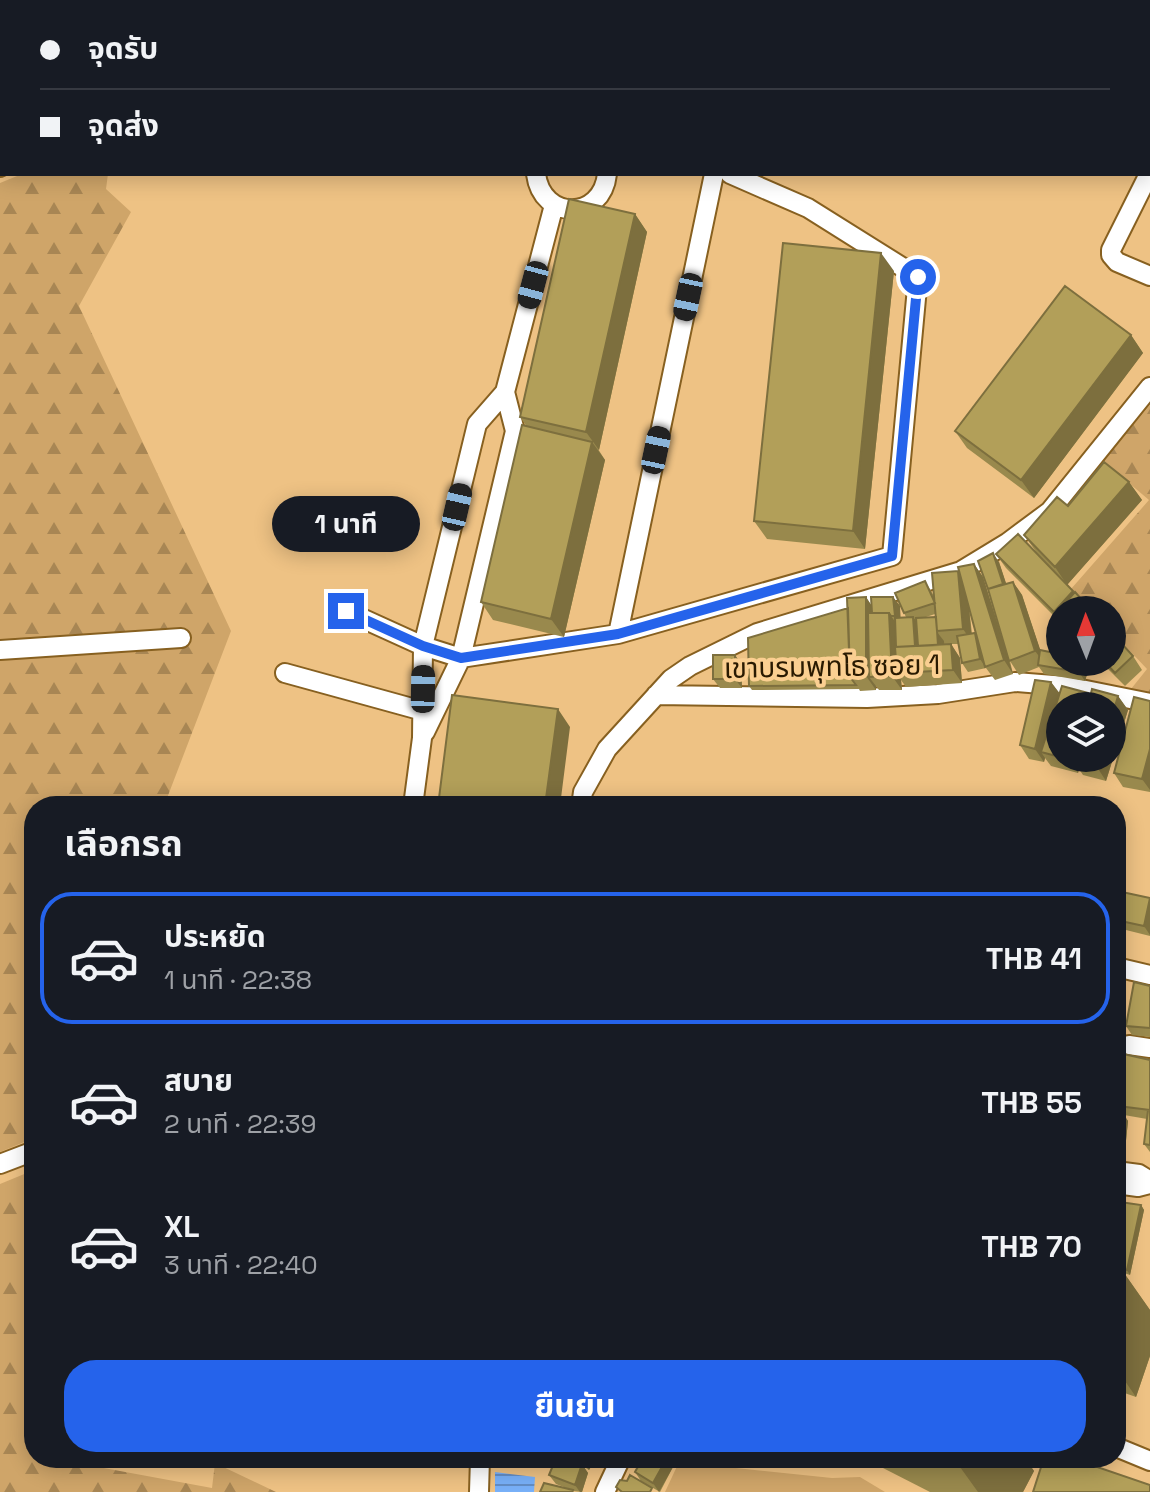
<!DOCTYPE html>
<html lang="th">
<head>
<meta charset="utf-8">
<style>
	:root { --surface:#171b24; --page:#20242c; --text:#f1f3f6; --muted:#9ea1a6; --line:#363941; --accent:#2563eb }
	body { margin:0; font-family:"Space Grotesk","Noto Sans Thai",sans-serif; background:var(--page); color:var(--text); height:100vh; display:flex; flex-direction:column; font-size:30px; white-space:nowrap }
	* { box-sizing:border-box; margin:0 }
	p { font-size:26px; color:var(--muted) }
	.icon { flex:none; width:44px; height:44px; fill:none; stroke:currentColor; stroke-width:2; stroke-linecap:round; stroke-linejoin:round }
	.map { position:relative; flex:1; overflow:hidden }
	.details { position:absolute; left:24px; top:796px; width:1102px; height:672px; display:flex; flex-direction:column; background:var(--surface); border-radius:32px; box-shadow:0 4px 20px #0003 }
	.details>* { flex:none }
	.hud { position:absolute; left:0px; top:0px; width:1150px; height:176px; box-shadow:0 4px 20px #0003; display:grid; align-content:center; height:176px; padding:0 40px; background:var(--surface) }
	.needle { width:52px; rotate:359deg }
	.buttons { position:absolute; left:1046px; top:596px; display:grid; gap:16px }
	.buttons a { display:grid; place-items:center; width:80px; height:80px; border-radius:50%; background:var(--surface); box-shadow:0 4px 20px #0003; font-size:40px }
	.end { position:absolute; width:36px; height:36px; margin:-18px; border:10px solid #2563eb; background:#fff; box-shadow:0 0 0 4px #fff }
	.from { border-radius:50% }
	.bubble { position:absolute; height:56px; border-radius:28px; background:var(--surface); box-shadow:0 4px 20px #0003; font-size:26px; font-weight:700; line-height:56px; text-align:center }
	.car { position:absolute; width:24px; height:48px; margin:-24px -12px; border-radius:10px; box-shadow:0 0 6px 2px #0007; background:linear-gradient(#222 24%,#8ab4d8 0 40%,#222 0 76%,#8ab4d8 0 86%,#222 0) }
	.hud b { display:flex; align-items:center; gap:28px; height:76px; font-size:30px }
	.hud b+b { border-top:2px solid var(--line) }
	.hud i { width:20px; height:20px; background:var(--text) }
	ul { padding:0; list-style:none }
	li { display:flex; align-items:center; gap:24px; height:132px; margin:0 16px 12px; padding:0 24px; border:4px solid transparent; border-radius:32px }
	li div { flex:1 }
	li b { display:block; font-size:30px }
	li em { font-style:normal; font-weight:700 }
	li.selected { border-color:var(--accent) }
	li>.icon { width:72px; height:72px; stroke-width:1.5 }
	h2 { padding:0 40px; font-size:36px; line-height:96px }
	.primary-button { display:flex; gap:16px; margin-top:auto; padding:16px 40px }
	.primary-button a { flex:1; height:92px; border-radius:32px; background:var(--accent); color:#fff; font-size:32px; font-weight:700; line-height:92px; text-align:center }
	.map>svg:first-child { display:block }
	.grass { fill:#cfa569 }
	.forest { fill:url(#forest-firs) }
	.water { fill:url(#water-rules) }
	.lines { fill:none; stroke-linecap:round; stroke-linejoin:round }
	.minor-casing { stroke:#876020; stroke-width:22 }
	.minor { stroke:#fff; stroke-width:18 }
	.wall { fill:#99894d; fill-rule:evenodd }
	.shaded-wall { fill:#7d6f3e }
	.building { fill:#b29f59; stroke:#7d6f3e; stroke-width:2 }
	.route { stroke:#2563eb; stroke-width:10 }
	.labels { text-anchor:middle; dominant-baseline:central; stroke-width:8; stroke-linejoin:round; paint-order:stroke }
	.street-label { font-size:28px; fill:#2a1a01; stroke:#fbcf91 }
</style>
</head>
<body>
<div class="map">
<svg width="1150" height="1492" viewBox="0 0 1150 1492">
	<defs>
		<pattern id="forest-firs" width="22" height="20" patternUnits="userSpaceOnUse" patternTransform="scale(2)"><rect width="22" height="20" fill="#cfa569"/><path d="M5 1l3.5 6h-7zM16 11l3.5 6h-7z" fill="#a88654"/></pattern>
		<pattern id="water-rules" width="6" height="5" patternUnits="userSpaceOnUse" patternTransform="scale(2)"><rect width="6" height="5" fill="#78b0f8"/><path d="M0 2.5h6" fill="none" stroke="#638ec6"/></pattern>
	</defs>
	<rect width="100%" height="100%" fill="#eec284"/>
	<path class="grass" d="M 679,1462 L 832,1478 L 860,1477 L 885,1492 L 665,1492 Z"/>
	<path class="forest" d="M 22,174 L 108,174 L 106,189 L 131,212 L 79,306 L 231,631 L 164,806 L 34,806 L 34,1138 L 0,1152 L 0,183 Z
		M 1150,405 L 1150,694 L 1131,689 L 1147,669 L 1112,632 L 1112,610 L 1091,610 L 1071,589 L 1149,500 L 1103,461 Z
		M 34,1170 L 34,1458 L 82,1458 L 82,1464 L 212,1488 L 215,1463 L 276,1492 L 0,1492 L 0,1184 Z"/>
	<path class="water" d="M 495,1472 L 535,1477 L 534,1492 L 495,1492 Z"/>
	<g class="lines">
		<g class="minor-casing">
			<path id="minor" d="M 972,0 L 978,2
				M 124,2 L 125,0
				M 416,2 L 416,0
				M 710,2 L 711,0
				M 1148,73 L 1150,74
				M 0,167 L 2,166
				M 1150,172 L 1111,250 L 1111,255 L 1117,262 L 1150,276
				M 536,174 C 542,221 602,221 607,174
				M 346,611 L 423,646 L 461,658 L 618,634 L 714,174
				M 618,634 L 892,556 L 918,277 L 808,208 L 730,174
				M 0,650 L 181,638
				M 285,673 L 423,711
				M 656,695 L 867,698 L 938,694 L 1015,682 L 1066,686 L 1150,703
				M 425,732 L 461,658 L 515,431 L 505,392
				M 413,806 L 422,738 L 423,646 L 477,424 L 505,392 L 554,205
				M 581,806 L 583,792 L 607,749 L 671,679 L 690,666 L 757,633 L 961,571 L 1007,543 L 1050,511 L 1150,387
				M 1116,967 L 1150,975
				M 1129,1045 L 1150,1048
				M 0,1164 L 34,1151
				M 1116,1171 L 1139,1174 L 1150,1181
				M 1116,1184 L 1138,1187 L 1150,1184
				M 1116,1447 L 1150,1461
				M 479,1492 L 480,1458
				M 605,1492 L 621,1458"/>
		</g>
		<use href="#minor" class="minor"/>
	</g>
	<path class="wall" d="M 635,214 L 647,232 L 599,450 L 598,449 L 605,460 L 564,637 L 493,620 L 481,602 L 527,427 L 520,417 Z
		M 894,271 L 865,549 L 767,539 L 754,521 Z
		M 1131,335 L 1143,353 L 1034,498 L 967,448 L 955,431 Z
		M 1129,482 L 1142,500 L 1067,585 L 1037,553 L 1024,535 Z
		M 996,554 L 1074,593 L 1060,610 L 1060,622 L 1006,568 Z
		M 999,562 L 1006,584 L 1013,582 L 1022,595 L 1040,650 L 1089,668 L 1085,681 L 1044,674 L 1039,667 L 1019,675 L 1010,661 L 1013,674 L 995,680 L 986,668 L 968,672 L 962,663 L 959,644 L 949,644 L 951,644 L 960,658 L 962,683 L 906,687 L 901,680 L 902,690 L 879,690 L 876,686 L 876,690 L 860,691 L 859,689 L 752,690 L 749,686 L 848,608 L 866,597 L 871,605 L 893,597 L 900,606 L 900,617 L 906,617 L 904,613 L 925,581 L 934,596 L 974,564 L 983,577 L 1006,650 ZM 969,607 L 977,636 L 972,634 ZM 935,614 L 936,617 L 923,618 Z
		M 735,655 L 741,664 L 742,688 L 720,688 L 713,679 Z
		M 1133,656 L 1142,670 L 1125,686 L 1101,662 L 1112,662 Z
		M 1051,682 L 1059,694 L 1088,693 L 1090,696 L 1118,696 L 1128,710 L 1106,781 L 1083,775 L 1079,769 L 1078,773 L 1051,766 L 1045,758 L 1044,762 L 1029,759 L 1020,745 ZM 1060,706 L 1112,758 L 1060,758 Z
		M 1150,701 L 1150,792 L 1123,787 L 1114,773 Z
		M 1150,898 L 1150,936 L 1122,929 L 1116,920 Z
		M 1150,986 L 1150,1037 L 1132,1035 L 1126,1026 Z
		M 1150,1060 L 1150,1152 L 1144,1144 L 1147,1119 L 1124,1115 L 1128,1121 L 1124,1160 L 1116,1159 L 1116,1065 Z
		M 1141,1205 L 1144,1210 L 1130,1275 L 1124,1273 L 1150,1310 L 1150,1356 L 1136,1397 L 1116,1390 L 1116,1224 Z
		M 570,1458 L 601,1458 L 600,1462 L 595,1460 L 589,1470 L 583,1466 L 588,1473 L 582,1492 L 573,1491 L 574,1492 L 540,1492 L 569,1489 L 556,1484 L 549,1475 L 579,1463 Z
		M 635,1458 L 674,1458 L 673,1461 L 667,1458 L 673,1467 L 660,1492 L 641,1481 L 635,1472 L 639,1465 L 634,1459 Z
		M 713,1458 L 740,1458 L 737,1465 L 716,1462 Z
		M 834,1458 L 859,1458 L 854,1467 Z
		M 876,1458 L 1025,1458 L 1034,1471 L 1023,1492 L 930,1492 L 883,1468 Z"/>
	<path class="shaded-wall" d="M 382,0 L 401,0 L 400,2 L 382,2 Z
		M 635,214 L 647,232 L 599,450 L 586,432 Z
		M 881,253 L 894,271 L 865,549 L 853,531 Z
		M 1131,335 L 1143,353 L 1034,498 L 1021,480 Z
		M 592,442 L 605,460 L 564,637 L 551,619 Z
		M 1129,482 L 1142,500 L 1067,585 L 1055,567 Z
		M 993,553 L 999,562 L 1010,595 L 1004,586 Z
		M 974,564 L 983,577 L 1013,674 L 1004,660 Z
		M 958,571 L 967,585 L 972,642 L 963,629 Z
		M 1013,582 L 1022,595 L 1045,664 L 1035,651 Z
		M 1073,591 L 1082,605 L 1057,612 L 1060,616 L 1060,621 L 1054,612 Z
		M 866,597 L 875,611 L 869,677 L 876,686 L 876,690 L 866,676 Z
		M 893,597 L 900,606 L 901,625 L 895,616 Z
		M 889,613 L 898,626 L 897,673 L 901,680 L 902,690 L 892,676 Z
		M 913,617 L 920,626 L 921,649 L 915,648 Z
		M 937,632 L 944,641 L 945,657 L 938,648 Z
		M 975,633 L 981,642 L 986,668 L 980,659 Z
		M 951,644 L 960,658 L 962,683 L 953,670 Z
		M 735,655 L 741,664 L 742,688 L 735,679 Z
		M 1081,662 L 1085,662 L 1089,668 L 1085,681 L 1079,672 Z
		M 1051,682 L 1061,695 L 1041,752 L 1045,758 L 1044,762 L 1035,749 Z
		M 1088,693 L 1097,706 L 1084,706 Z
		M 1118,696 L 1128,710 L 1106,781 L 1097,767 L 1100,758 L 1112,758 L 1112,717 Z
		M 558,709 L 570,727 L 560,806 L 545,806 Z
		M 1150,749 L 1150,790 L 1142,779 Z
		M 1069,758 L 1082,758 L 1073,762 L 1079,769 L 1078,773 Z
		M 1150,898 L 1150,935 L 1144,926 Z
		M 1116,1103 L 1128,1121 L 1124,1160 L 1116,1149 Z
		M 1141,1205 L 1144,1210 L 1130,1275 L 1127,1270 Z
		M 1117,1263 L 1150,1310 L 1150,1356 L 1136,1397 L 1116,1368 L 1116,1266 Z
		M 584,1458 L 593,1458 L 595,1460 L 589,1470 L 582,1460 Z
		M 667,1458 L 673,1467 L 659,1492 L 653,1483 Z
		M 733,1458 L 740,1458 L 737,1465 Z
		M 848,1458 L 859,1458 L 854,1467 Z
		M 965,1458 L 1025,1458 L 1034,1471 L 1023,1492 L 978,1492 L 960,1467 Z
		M 582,1464 L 588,1473 L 582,1492 L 580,1492 L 575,1485 Z"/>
	<path class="building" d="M 172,0 L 382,0 L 382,2 L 171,2 Z
		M 569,199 L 635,214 L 586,432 L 520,417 Z
		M 783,243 L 881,253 L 853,531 L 754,521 Z
		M 1065,286 L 1131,335 L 1021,480 L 955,431 Z
		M 522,425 L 592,442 L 551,619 L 481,602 Z
		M 1104,462 L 1129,482 L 1055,567 L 1024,535 L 1057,497 L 1068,506 Z
		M 1018,534 L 1073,591 L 1054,612 L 996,554 Z
		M 993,553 L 1003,584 L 988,589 L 978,561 Z
		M 974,564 L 1004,660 L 985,667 L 958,567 Z
		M 958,571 L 963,629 L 937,631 L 932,573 Z
		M 925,581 L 935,603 L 904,613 L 895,593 Z
		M 1013,582 L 1035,651 L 1009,661 L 988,589 Z
		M 1075,592 L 1091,610 L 1060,610 L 1060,615 L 1057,612 Z
		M 866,597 L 866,676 L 850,677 L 847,598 Z
		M 871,597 L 893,597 L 895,616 L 891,616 L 889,613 L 872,613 Z
		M 848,608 L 850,677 L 856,685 L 749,686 L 748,638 Z
		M 868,613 L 889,613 L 892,676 L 869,677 Z
		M 913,617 L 915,646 L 896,647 L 895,618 Z
		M 936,617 L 938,645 L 918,646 L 916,618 Z
		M 975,633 L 980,659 L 962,663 L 957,636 Z
		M 1112,633 L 1133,656 L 1115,673 L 1105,662 L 1112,662 Z
		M 951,644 L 953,670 L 897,673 L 895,647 Z
		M 1040,650 L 1060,654 L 1060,662 L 1081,662 L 1079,672 L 1038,665 Z
		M 713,655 L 735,655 L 735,679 L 713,679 Z
		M 1035,680 L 1051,682 L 1035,749 L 1020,745 Z
		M 1062,686 L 1088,693 L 1084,706 L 1060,706 L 1060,757 L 1041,752 Z
		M 1092,689 L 1118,696 L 1112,717 L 1112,706 L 1088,706 Z
		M 452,695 L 558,709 L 545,806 L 438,806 Z
		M 1134,697 L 1150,701 L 1150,749 L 1142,779 L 1114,773 Z
		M 1074,758 L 1100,758 L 1097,767 L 1073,762 Z
		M 1122,892 L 1150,898 L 1144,926 L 1116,920 Z
		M 1134,982 L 1150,986 L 1150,1028 L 1126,1026 Z
		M 1119,1053 L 1150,1060 L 1150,1110 L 1118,1106 L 1116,1103 L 1116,1065 Z
		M 1148,1110 L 1150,1110 L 1150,1145 L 1144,1144 Z
		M 1120,1202 L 1141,1205 L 1127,1270 L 1121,1268 L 1116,1263 L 1116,1224 Z
		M 556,1458 L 562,1458 L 582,1464 L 575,1485 L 549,1475 Z
		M 635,1458 L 667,1458 L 653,1483 L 635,1472 L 640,1463 L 634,1459 Z
		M 942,1458 L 965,1458 L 960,1467 Z
		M 1044,1458 L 1071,1458 L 1150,1485 L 1150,1492 L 1033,1492 Z
		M 630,1475 L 652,1488 L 650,1492 L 622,1492 L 616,1487 L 620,1480 L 627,1481 Z
		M 544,1483 L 573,1490 L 572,1492 L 540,1492 Z"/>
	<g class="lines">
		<path class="route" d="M 346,611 L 423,646 L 461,658 L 618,634 L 892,556 L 918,277"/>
	</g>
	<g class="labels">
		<g class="street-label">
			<text transform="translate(832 666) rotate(-1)">เขาบรมพุทโธ ซอย 1</text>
		</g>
	</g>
</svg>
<div class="buttons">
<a><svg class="needle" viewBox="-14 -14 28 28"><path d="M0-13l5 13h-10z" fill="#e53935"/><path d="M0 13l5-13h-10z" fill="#9ea1a6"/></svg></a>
<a><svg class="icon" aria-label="layers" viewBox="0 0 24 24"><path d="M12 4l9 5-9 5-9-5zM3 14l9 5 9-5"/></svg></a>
</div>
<i class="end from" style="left:918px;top:277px"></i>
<i class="end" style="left:346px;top:611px"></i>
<div class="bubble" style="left:272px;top:496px;width:148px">1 นาที</div>
<i class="car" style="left:533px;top:285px;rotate:195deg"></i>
<i class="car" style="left:688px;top:297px;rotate:192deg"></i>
<i class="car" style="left:656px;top:450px;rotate:12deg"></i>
<i class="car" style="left:457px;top:507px;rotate:13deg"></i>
<i class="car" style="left:423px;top:689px;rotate:1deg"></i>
<div class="hud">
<b><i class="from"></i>จุดรับ</b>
<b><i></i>จุดส่ง</b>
</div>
<section class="details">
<h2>เลือกรถ</h2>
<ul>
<li class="selected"><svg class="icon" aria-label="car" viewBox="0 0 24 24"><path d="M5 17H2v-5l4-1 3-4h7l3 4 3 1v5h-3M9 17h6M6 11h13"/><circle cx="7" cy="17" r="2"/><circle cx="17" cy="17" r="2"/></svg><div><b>ประหยัด</b><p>1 นาที · 22:38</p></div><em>THB 41</em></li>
<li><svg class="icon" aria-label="car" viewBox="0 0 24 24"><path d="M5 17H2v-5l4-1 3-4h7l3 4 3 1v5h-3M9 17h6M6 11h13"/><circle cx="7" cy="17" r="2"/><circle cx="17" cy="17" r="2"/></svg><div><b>สบาย</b><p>2 นาที · 22:39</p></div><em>THB 55</em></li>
<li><svg class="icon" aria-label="car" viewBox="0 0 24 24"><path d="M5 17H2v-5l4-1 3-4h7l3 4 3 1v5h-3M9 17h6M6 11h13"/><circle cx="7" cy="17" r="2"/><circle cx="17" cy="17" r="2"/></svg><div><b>XL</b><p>3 นาที · 22:40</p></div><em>THB 70</em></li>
</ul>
<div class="primary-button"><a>ยืนยัน</a></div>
</section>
</div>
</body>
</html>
